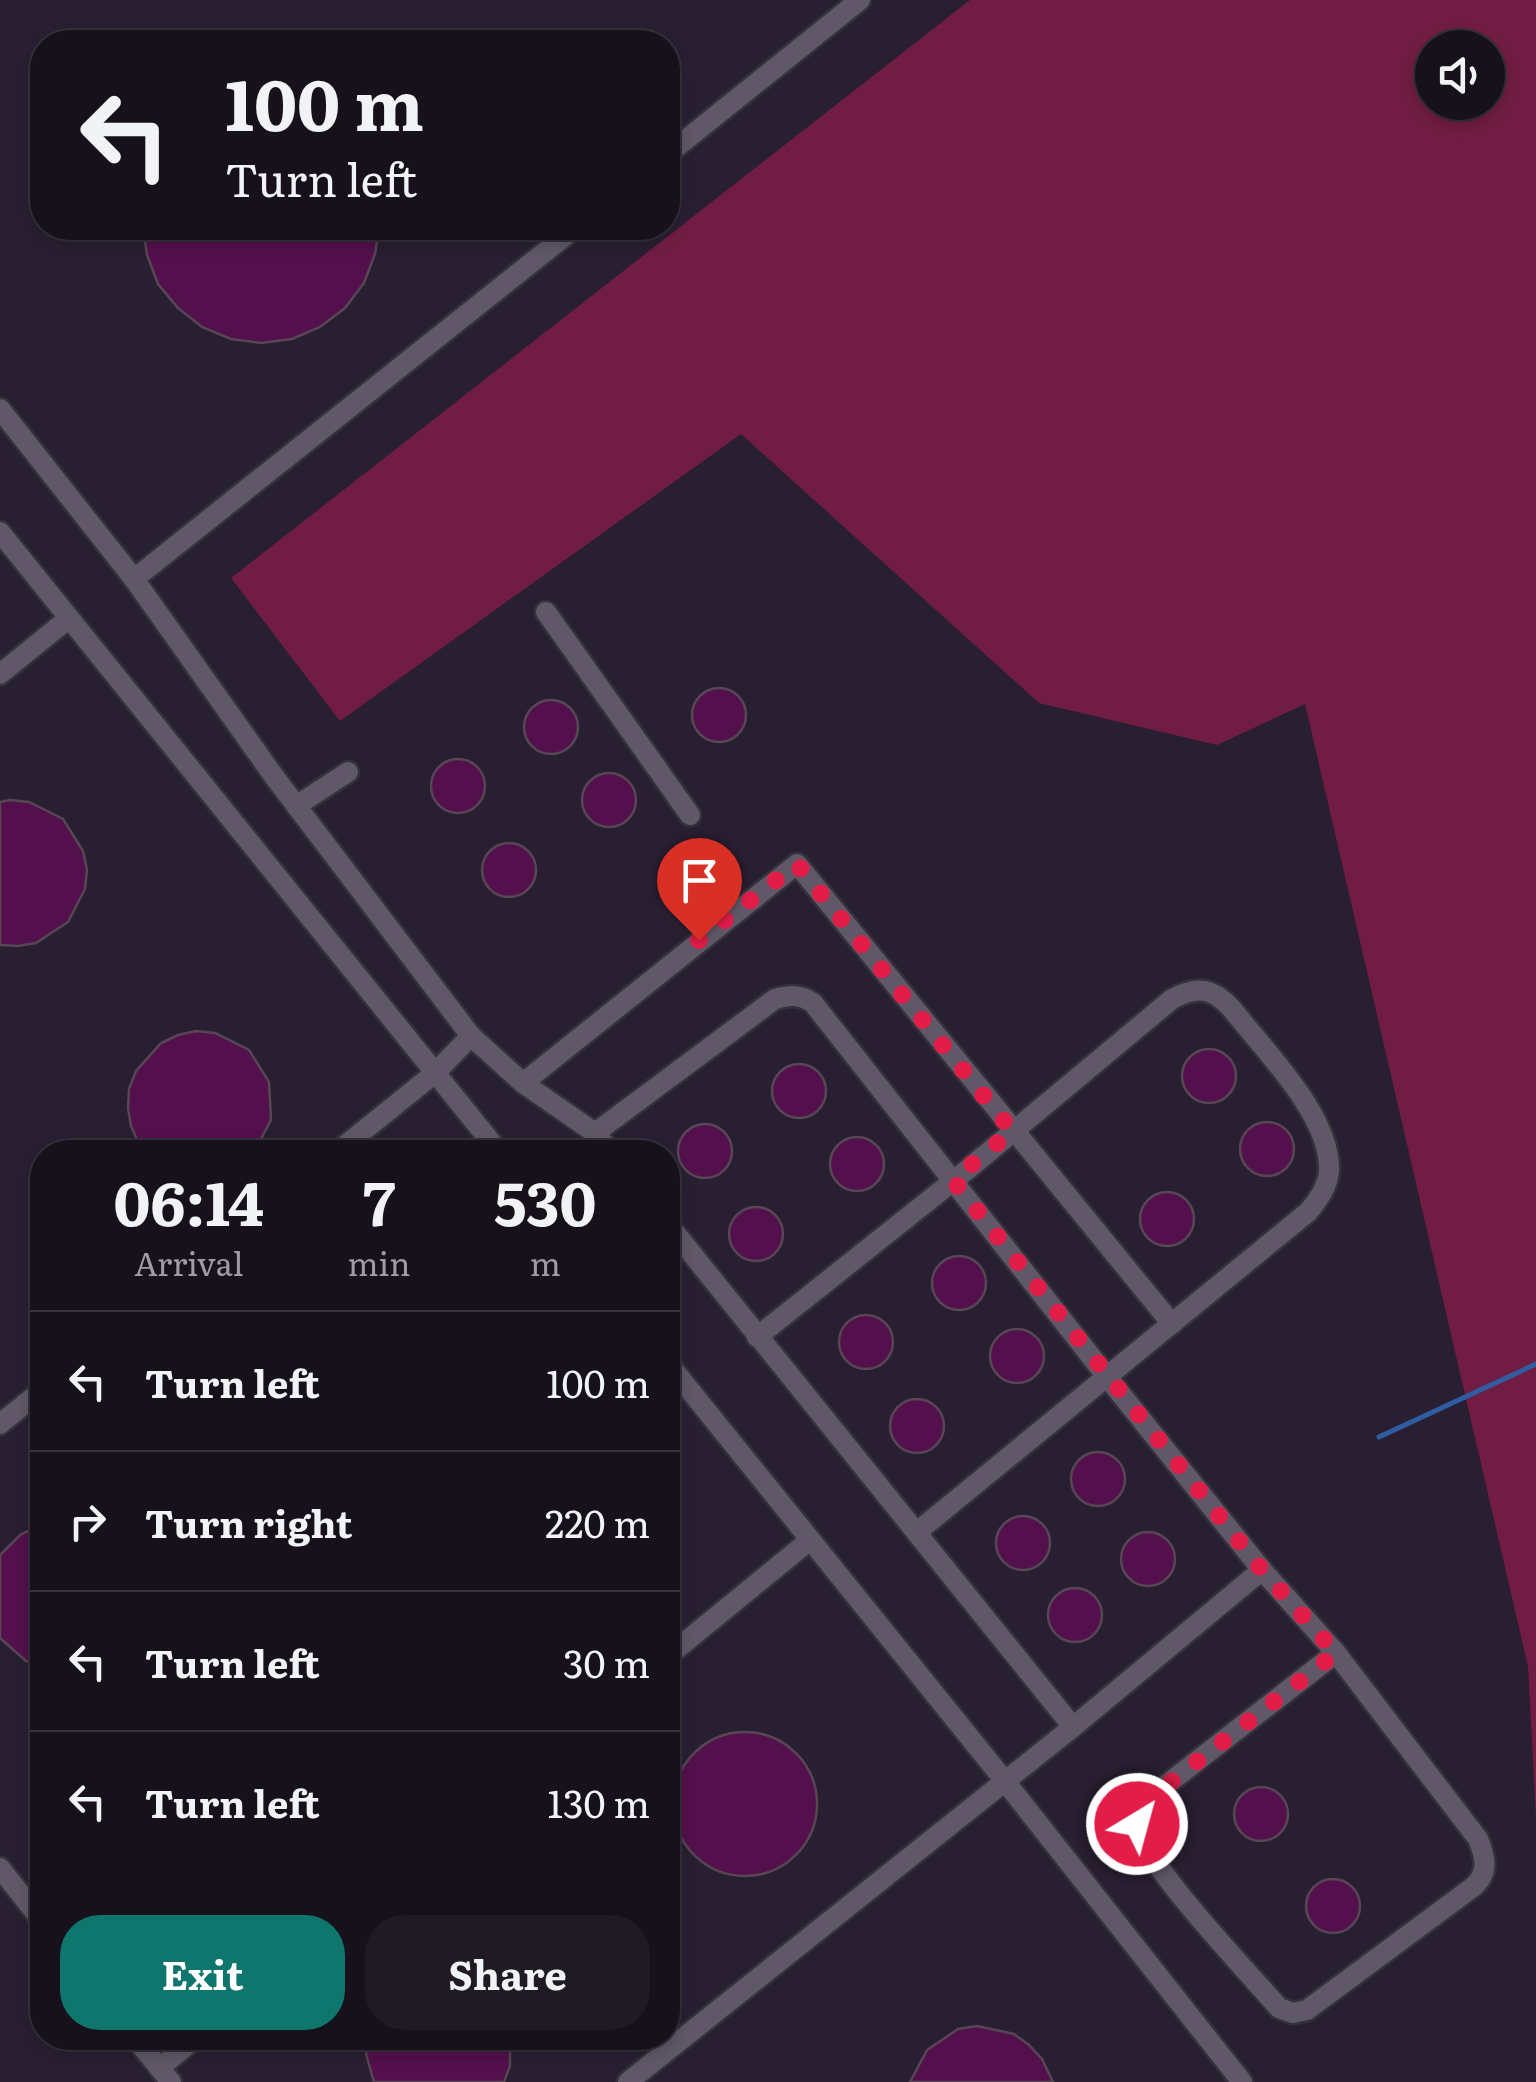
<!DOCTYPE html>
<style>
:root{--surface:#17111c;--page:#201a25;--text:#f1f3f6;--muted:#9e9da3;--line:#36313b;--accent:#0f766e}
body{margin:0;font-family:Literata,serif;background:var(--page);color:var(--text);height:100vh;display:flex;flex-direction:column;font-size:38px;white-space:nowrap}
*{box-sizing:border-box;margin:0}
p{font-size:32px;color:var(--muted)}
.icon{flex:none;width:55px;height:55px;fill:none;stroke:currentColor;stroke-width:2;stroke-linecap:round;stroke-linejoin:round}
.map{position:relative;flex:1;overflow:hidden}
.drawer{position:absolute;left:30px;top:1140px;width:650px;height:910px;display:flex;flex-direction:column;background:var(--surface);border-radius:40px;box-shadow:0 5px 15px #0003,0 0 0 2px var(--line)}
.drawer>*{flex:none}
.top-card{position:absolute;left:30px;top:30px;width:650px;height:210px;border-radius:40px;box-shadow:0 5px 15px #0003,0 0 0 2px var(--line);background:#17111c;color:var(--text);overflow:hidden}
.fabs{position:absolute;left:1415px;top:30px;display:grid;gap:20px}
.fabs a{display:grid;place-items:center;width:90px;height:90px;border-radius:50%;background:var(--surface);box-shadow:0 5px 15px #0003,0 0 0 2px var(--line);font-size:50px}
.pin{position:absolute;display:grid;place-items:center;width:85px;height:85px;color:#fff;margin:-102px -42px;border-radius:50% 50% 50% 0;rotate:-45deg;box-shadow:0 0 10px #0007}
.pin .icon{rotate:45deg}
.me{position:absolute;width:110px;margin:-55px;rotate:37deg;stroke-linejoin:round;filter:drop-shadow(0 0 8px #0008)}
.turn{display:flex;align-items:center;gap:35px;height:210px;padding:0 30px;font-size:45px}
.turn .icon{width:130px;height:130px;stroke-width:2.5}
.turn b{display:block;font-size:70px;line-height:85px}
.eta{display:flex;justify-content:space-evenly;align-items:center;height:170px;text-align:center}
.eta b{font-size:60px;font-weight:700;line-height:70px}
.cta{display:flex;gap:20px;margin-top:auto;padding:20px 30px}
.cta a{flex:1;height:115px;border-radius:40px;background:var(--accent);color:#fff;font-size:40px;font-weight:700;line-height:115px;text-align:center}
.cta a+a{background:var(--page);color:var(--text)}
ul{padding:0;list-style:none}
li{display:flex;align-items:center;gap:30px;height:140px;padding:0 30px;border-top:2px solid var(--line)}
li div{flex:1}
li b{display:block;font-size:38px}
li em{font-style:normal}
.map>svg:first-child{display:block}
</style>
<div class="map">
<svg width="1536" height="2082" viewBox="0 0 1536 2082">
<rect width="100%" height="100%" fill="#1f1725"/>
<!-- built -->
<path fill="#291f32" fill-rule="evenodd" d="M0,0H1534L1305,703L1528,1667L1536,1819V2082H0ZM42,42H668V228H42ZM1432,48H1488V102H1432ZM42,1152H668V2038H42Z"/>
<!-- forest -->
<path fill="#711d43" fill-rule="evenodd" d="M970,0H1536V1819L1528,1667L1305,704L1217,745L1039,703L741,434L340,721L231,578ZM1432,48H1488V102H1432Z"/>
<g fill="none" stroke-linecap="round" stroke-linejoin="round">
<!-- stream -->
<polyline stroke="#305ca2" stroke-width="5" points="1379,1437 1536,1364"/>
</g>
<!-- building -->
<g fill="#54104d" stroke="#564753" stroke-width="2.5">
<polygon points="143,228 379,228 375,254 364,283 345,308 320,327 292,339 261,343 231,339 202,327 178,308 158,284 147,255"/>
<circle cx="719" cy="715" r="27"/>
<circle cx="551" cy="727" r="27"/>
<circle cx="458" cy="786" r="27"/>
<circle cx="609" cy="800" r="27"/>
<polygon points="10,800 29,802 63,819 83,851 87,870 85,889 68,922 36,943 18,946 0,945 0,802"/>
<circle cx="509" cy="870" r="27"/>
<polygon points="196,1031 215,1033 249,1050 269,1082 271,1120 254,1152 147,1152 139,1144 131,1126 128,1108 129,1089 136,1071 161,1043 178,1035"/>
<circle cx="1209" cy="1076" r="27"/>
<circle cx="799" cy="1091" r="27"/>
<circle cx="1267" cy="1149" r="27"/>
<circle cx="705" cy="1151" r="27"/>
<circle cx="857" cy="1164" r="27"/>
<circle cx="1167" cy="1219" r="27"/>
<circle cx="756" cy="1234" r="27"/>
<circle cx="959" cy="1283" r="27"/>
<circle cx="866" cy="1342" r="27"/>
<circle cx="1017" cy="1356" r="27"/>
<circle cx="917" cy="1426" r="27"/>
<circle cx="1098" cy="1479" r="27"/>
<circle cx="1023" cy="1543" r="27"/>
<polygon points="42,1524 42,1667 26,1661 0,1638 0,1555 20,1535"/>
<circle cx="1148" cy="1559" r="27"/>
<circle cx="1075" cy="1615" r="27"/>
<circle cx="745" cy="1804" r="72"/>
<circle cx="1261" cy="1814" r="27"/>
<circle cx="1333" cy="1906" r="27"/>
<polygon points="977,2026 1014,2034 1029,2045 1042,2059 1053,2082 910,2082 927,2050 958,2029"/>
<polygon points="368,2038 510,2038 510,2066 504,2082 374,2082 366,2054"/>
</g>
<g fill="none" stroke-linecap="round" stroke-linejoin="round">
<defs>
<g id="minor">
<polyline points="668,154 860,0"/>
<polyline points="0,409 134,579 273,775 471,1036 523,1083 595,1133"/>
<polyline points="0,532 499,1152"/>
<polyline points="134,579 575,228"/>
<polyline points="546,612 690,815"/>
<polyline points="0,674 68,619"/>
<polyline points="296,806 348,772"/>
<polyline points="523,1083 797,864 1172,1324"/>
<polyline points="337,1152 435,1073 471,1036"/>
<path d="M611,1152L595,1133L775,999C790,995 800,994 813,1003L1108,1378L1262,1570L1336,1653L1478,1839C1486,1858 1489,1873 1473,1887L1307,2010L1293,2013L1279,2008C1249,1973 1147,1867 1138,1828C1136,1816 1142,1809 1148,1799L1336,1653"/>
<polyline points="668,1224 1073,1727"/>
<path d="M757,1337L967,1170L1172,999C1198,985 1213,988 1232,1009C1264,1050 1331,1116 1329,1170C1328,1187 1318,1200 1308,1212L917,1532"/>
<polyline points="668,1363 1004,1780 1242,2082"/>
<polyline points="0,1424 42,1390"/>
<polyline points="668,1656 810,1540"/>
<polyline points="0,1868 42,1921"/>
<polyline points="135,2038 171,2082"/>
<polyline points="159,2068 196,2038"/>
<polyline points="628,2082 1073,1727 1262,1570"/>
</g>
</defs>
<!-- minor casing -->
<use href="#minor" stroke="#35303a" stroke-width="25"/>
<!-- minor -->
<use href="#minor" stroke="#605868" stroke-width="20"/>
</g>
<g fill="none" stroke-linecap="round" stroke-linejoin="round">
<!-- route -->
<polyline stroke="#e11d48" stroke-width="18" stroke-dasharray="0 32.4" points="699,940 797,864 1012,1131 953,1180 1262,1570 1336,1653 1148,1800 1139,1813 1137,1824"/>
</g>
</svg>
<div class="fabs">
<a><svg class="icon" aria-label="sound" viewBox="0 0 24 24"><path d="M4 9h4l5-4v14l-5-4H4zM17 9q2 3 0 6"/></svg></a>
</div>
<div class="pin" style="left:699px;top:940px;background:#d93025"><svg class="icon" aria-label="arrive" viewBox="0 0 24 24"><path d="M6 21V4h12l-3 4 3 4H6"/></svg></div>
<svg class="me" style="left:1137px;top:1824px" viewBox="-20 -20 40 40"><circle r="17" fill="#e11d48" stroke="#fff" stroke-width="3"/><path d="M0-11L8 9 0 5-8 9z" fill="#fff"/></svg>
<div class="top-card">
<div class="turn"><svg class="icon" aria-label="left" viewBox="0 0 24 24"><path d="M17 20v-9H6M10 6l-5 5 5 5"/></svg><div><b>100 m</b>Turn left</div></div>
</div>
<section class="drawer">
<div class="eta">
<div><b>06:14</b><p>Arrival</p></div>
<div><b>7</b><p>min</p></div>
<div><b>530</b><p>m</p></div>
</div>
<ul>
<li><svg class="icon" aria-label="left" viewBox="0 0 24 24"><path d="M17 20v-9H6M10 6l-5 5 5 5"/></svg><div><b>Turn left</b></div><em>100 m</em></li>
<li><svg class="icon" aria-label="right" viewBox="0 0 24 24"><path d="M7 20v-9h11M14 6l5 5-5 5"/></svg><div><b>Turn right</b></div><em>220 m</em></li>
<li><svg class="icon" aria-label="left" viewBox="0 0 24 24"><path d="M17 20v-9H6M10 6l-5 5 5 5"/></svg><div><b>Turn left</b></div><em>30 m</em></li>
<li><svg class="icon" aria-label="left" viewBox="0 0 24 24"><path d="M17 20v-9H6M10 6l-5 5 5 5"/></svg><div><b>Turn left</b></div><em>130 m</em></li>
</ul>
<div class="cta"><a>Exit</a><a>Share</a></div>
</section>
</div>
